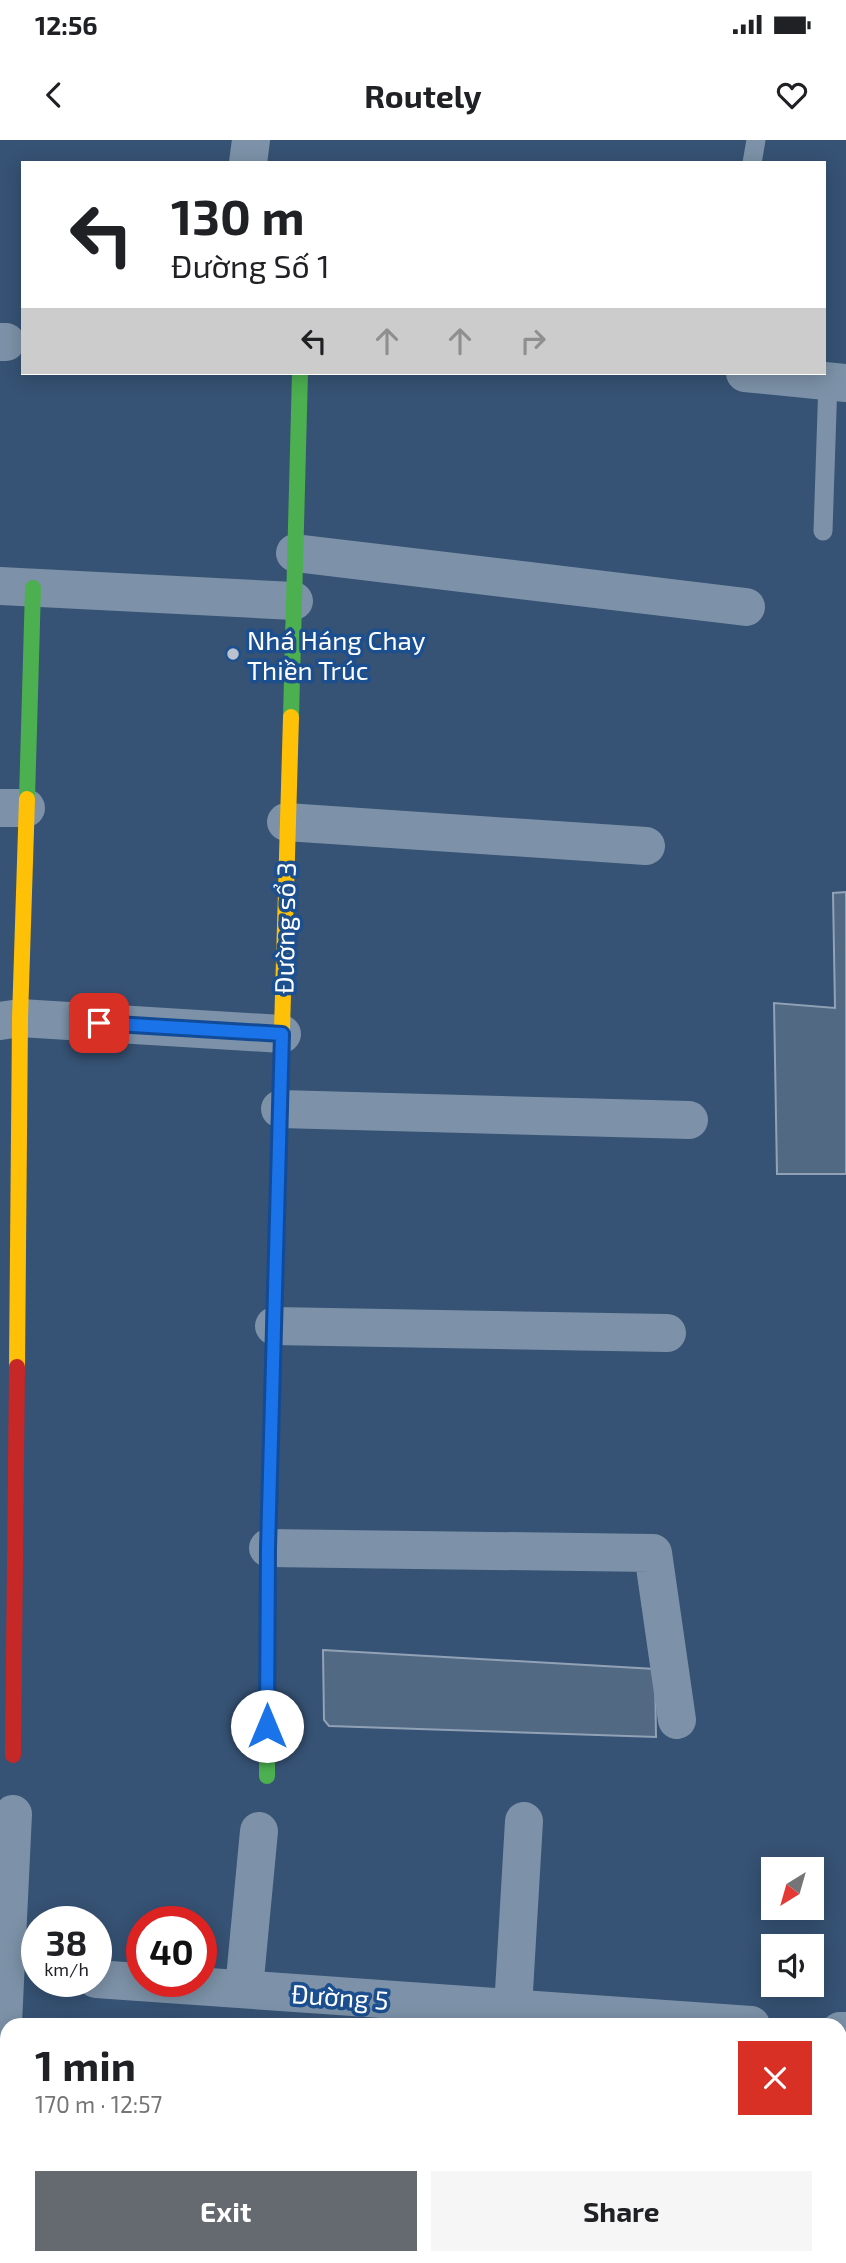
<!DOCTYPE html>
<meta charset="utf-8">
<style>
:root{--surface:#fff;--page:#f6f6f6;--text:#202124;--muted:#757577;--accent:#656970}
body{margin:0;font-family:"Exo 2",sans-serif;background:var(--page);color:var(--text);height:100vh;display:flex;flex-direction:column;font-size:26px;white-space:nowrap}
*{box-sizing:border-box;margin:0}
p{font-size:23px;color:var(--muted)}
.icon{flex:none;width:38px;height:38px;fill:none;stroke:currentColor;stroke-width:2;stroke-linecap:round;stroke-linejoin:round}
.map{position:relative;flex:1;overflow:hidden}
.panel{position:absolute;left:0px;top:1878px;width:847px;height:247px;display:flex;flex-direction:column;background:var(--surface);border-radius:21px 21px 0 0;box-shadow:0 4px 18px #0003}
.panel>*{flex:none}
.banner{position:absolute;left:21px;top:21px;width:805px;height:214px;border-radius:0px;box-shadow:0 4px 18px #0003;background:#fff;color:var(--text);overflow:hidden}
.needle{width:46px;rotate:217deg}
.tools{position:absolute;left:761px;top:1717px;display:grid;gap:14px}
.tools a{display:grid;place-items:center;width:63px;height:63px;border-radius:0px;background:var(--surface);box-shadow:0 4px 18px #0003;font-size:35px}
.speed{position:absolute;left:21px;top:1766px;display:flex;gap:14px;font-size:35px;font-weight:700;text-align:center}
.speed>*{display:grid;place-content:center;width:91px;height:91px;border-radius:50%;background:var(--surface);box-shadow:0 4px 18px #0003;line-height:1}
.speed small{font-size:18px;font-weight:400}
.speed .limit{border:10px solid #d22;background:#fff;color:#111}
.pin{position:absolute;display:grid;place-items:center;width:60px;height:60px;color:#fff;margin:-30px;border-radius:14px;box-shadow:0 4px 10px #0006}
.me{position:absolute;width:77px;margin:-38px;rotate:0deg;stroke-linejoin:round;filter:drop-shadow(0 0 5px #0008)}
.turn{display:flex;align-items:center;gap:24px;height:147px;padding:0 35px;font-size:32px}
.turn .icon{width:91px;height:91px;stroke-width:2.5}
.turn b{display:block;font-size:49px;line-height:60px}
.lanes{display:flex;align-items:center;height:66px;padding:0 35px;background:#0003;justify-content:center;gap:35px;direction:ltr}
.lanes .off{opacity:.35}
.round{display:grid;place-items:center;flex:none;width:74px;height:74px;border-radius:0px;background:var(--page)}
.overview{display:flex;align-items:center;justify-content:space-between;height:119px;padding:0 35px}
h1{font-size:42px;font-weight:700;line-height:52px}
.action{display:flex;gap:14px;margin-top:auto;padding:14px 35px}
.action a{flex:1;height:80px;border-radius:0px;background:var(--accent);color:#fff;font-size:28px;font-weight:700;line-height:80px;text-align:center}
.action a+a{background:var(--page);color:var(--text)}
.status{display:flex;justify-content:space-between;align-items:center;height:49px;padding:0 35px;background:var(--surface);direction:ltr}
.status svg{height:19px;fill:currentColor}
header{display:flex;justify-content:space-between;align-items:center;height:91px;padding:0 35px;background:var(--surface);font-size:32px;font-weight:700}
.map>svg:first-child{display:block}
</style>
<div class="status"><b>12:56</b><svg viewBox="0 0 49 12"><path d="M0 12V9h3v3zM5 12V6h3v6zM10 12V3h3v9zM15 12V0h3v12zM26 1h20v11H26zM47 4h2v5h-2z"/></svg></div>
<header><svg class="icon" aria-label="back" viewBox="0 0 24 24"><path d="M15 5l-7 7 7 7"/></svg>Routely<svg class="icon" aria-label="heart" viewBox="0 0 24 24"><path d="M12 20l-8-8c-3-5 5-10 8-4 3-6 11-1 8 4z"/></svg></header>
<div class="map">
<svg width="846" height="2123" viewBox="0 0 846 2123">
<rect width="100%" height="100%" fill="#365274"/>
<!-- building -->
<g fill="#526984" stroke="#92a2b6" stroke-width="2">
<polygon points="846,752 846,1034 777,1034 774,863 835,868 833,753"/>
<polygon points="323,1510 655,1529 656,1597 329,1586 324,1580"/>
<polygon points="228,2118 692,2118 691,2123 228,2123"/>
</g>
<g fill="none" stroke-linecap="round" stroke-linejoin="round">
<!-- lane -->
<g stroke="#7d92a8" stroke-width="19">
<polyline points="752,23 756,0"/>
<polyline points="823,391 828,241"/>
<polyline points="755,2123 755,2118"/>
</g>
<!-- street -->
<g stroke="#7d92a8" stroke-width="38">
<polyline points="248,23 251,0"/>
<polyline points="0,202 6,202"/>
<polyline points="745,233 846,243"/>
<polyline points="295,413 746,467"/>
<polyline points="0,446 294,461"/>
<polyline points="0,668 26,668"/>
<polyline points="286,682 646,706"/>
<polyline points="0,881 20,878 282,894"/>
<polyline points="280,969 689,980"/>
<polyline points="274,1186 667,1193"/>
<polyline points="268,1408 653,1413 677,1580"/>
<polyline points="96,1839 751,1885"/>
<polyline points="244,1849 259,1691"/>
<polyline points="513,1868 524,1681"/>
<polyline points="840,1891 846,1891"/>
<polyline points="0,1946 13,1674"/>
</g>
<!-- fast -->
<g stroke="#4caf50" stroke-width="16">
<polyline points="291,577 300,233"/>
<polyline points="27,659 33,448"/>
<polyline points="267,1636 268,1408 279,994"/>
</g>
<!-- slow -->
<g stroke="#ffc107" stroke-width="16">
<polyline points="279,994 291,577"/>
<polyline points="17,1227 20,878 27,659"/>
</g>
<!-- jam -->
<polyline stroke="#c62828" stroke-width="16" points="13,1615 17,1227"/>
</g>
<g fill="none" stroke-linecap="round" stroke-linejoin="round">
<defs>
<polyline id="route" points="99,883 282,894 268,1408 267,1586"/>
</defs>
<!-- route casing -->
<use href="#route" stroke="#114b97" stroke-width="18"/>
<!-- route -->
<use href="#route" stroke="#1a73e8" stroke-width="12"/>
</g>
<!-- markers -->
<circle fill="#b9c2ce" stroke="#1b4f8f" stroke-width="2.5" cx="233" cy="514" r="7"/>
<g text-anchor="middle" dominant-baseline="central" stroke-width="7" stroke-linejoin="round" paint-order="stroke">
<!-- poi labels -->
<g font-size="26" fill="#fff" stroke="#1b4f8f" text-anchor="start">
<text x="247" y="499">Nhá Háng Chay<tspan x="247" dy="30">Thiền Trúc</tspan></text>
</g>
<!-- street labels -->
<g font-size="26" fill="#fff" stroke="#1b4f8f">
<text transform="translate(284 788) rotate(-89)">Đường sổ 3</text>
<text transform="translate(340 1856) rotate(4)">Đường 5</text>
</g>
</g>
</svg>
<div class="tools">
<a><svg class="needle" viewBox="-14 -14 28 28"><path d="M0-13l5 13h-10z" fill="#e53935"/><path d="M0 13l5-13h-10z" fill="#757577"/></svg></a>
<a><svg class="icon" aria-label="sound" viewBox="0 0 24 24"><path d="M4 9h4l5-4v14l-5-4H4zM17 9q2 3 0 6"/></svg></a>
</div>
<div class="speed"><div>38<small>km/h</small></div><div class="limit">40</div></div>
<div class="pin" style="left:99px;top:883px;background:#d93025"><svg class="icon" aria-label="arrive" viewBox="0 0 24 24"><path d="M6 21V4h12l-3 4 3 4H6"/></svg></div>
<svg class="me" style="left:267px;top:1586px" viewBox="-20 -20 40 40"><circle r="19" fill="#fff"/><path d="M0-13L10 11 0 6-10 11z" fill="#1a73e8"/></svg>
<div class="banner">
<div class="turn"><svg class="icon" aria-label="left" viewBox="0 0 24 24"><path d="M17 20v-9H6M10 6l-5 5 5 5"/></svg><div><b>130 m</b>Đường Số 1</div></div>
<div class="lanes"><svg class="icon" aria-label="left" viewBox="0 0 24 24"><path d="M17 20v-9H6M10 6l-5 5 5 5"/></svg><svg class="icon off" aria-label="ahead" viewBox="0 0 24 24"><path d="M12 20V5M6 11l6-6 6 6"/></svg><svg class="icon off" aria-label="ahead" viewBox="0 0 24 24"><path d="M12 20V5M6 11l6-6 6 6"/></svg><svg class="icon off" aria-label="right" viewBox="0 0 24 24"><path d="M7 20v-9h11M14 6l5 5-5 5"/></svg></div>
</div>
<section class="panel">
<div class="overview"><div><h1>1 min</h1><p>170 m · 12:57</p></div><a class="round" style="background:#d93025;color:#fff"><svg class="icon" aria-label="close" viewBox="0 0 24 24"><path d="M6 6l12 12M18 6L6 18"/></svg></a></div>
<div class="action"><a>Exit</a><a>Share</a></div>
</section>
</div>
